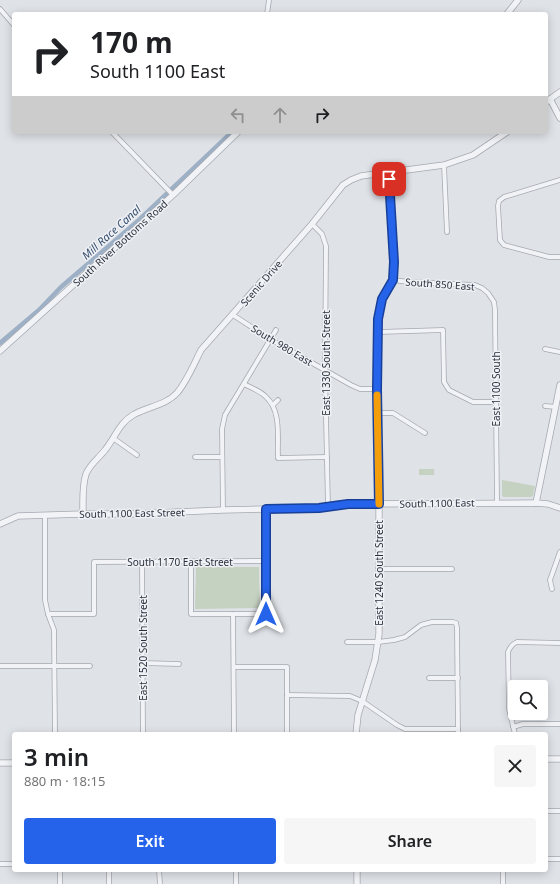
<!DOCTYPE html>
<meta charset="utf-8">
<style>
:root{--surface:#fff;--page:#f6f6f6;--text:#202124;--muted:#757577;--accent:#2563eb}
body{margin:0;font-family:"Noto Sans",sans-serif;background:var(--page);color:var(--text);height:100vh;display:flex;flex-direction:column;font-size:15px;white-space:nowrap}
*{box-sizing:border-box;margin:0}
p{font-size:13px;color:var(--muted)}
.icon{flex:none;width:22px;height:22px;fill:none;stroke:currentColor;stroke-width:2;stroke-linecap:round;stroke-linejoin:round}
.map{position:relative;flex:1;overflow:hidden}
.details{position:absolute;left:12px;top:732px;width:536px;height:140px;display:flex;flex-direction:column;background:var(--surface);border-radius:4px;box-shadow:0 2px 10px #0003}
.details>*{flex:none}
.hud{position:absolute;left:12px;top:12px;width:536px;height:122px;border-radius:4px;box-shadow:0 2px 10px #0003;background:#fff;color:var(--text);overflow:hidden}
.tools{position:absolute;left:508px;top:680px;display:grid;gap:8px}
.tools a{display:grid;place-items:center;width:40px;height:40px;border-radius:4px;background:var(--surface);box-shadow:0 2px 10px #0003;font-size:20px}
.pin{position:absolute;display:grid;place-items:center;width:34px;height:34px;color:#fff;margin:-17px;border-radius:8px;box-shadow:0 2px 6px #0006}
.me{position:absolute;width:44px;margin:-22px;rotate:0deg;stroke-linejoin:round;filter:drop-shadow(0 0 3px #0008)}
.turn{display:flex;align-items:center;gap:14px;height:84px;padding:0 12px;font-size:18px}
.turn .icon{width:52px;height:52px;stroke-width:2.5}
.turn b{display:block;font-size:28px;line-height:34px}
.lanes{display:flex;align-items:center;height:38px;padding:0 12px;background:#0003;justify-content:center;gap:20px;direction:ltr}
.lanes .off{opacity:.35}
.round{display:grid;place-items:center;flex:none;width:42px;height:42px;border-radius:4px;background:var(--page)}
.overview{display:flex;align-items:center;justify-content:space-between;height:68px;padding:0 12px}
h1{font-size:24px;font-weight:600;line-height:30px}
.action{display:flex;gap:8px;margin-top:auto;padding:8px 12px}
.action a{flex:1;height:46px;border-radius:4px;background:var(--accent);color:#fff;font-size:16px;font-weight:600;line-height:46px;text-align:center}
.action a+a{background:var(--page);color:var(--text)}
.map>svg:first-child{display:block}
</style>
<div class="map">
<svg width="560" height="884" viewBox="0 0 560 884">
<rect width="100%" height="100%" fill="#dfe2e7"/>
<!-- green -->
<g fill="#c5d1c1">
<rect x="419" y="469" width="15" height="6"/>
<polygon points="502,480 535,486 533,496 531,497 504,497 502,496"/>
<polygon points="196,567 259,567 260,608 195,609"/>
</g>
<g fill="none" stroke-linecap="round" stroke-linejoin="round">
<!-- canal -->
<polyline stroke="#9db0c5" stroke-width="4.5" points="0,343 39,310 61,287 139,220 232,132"/>
<defs>
<g id="minor">
<polyline points="0,9 14,25"/>
<polyline points="267,14 269,0"/>
<polyline points="112,132 173,195"/>
<polyline points="444,165 447,232"/>
<polyline points="560,180 504,197 499,201 498,206 500,240 504,245 549,257 560,257"/>
<polyline points="312,224 322,234 326,246 325,371 328,507"/>
<polyline points="393,280 409,282 475,285 482,288 488,293 494,302 495,310 497,502"/>
<polyline points="233,315 270,339 351,385 360,389 377,389"/>
<polyline points="378,332 443,330 444,382 449,390 473,402 496,402"/>
<polyline points="545,349 560,352"/>
<path d="M244,384C251,388 261,391 266,397C282,411 277,439 278,458L327,457"/>
<polyline points="273,405 278,400"/>
<polyline points="545,406 556,407"/>
<polyline points="377,413 393,413 425,433"/>
<polyline points="113,438 137,455"/>
<polyline points="195,457 222,457"/>
<polyline points="223,510 222,429 225,415 276,330"/>
<polyline points="45,515 45,600 48,614 54,630 55,734"/>
<polyline points="142,562 143,734"/>
<polyline points="191,562 191,614 266,614 266,509"/>
<polyline points="378,569 452,569"/>
<polyline points="552,589 550,580 560,552"/>
<polyline points="48,614 94,614 94,562 266,561"/>
<polyline points="233,614 234,734"/>
<polyline points="347,642 378,642 394,640 405,637 421,625 432,622 453,622 456,623 457,628 458,734"/>
<polyline points="143,663 179,664"/>
<polyline points="0,666 90,666"/>
<polyline points="234,667 287,667 287,734"/>
<polyline points="429,678 458,678"/>
<polyline points="287,695 350,696 362,701 397,725 405,729 458,729"/>
<polyline points="513,727 523,724 560,724"/>
<path d="M515,734L509,709L508,652C510,647 512,644 517,642L560,643"/>
<polyline points="546,811 560,811"/>
<polyline points="546,859 560,859"/>
<polyline points="0,864 14,864"/>
<polyline points="60,870 60,884"/>
<polyline points="109,870 109,884"/>
<polyline points="159,870 160,884"/>
<polyline points="503,870 503,884"/>
<polyline points="236,884 236,870"/>
</g>
<g id="tertiary">
<polyline points="507,14 518,0"/>
<polyline points="550,99 560,118"/>
<polyline points="546,102 560,92"/>
<polyline points="0,351 173,195 238,132"/>
<polyline points="536,503 560,385"/>
<path d="M83,514C83,501 82,486 86,474C90,464 99,458 105,450C115,438 119,423 133,415C147,407 166,405 177,393C187,381 194,364 201,350L312,224L343,185L351,180L361,176L444,165L473,155L507,132"/>
<polyline points="0,524 18,516 83,514 133,514 223,510 319,508 348,504 536,503 548,504 560,508"/>
<polyline points="356,734 358,715 375,660 379,634 379,504 377,389 378,332 379,309 382,299 393,280 394,261 388,172"/>
<polyline points="546,759 560,759"/>
<polyline points="0,763 14,763"/>
<polyline points="357,870 357,884"/>
</g>
</defs>
<!-- minor casing -->
<use href="#minor" stroke="#a5a9b1" stroke-width="5.5"/>
<!-- tertiary casing -->
<use href="#tertiary" stroke="#a5a9b1" stroke-width="7"/>
<!-- minor -->
<use href="#minor" stroke="#f2f3f6" stroke-width="4"/>
<!-- tertiary -->
<use href="#tertiary" stroke="#f2f3f6" stroke-width="5.5"/>
</g>
<g fill="none" stroke-linecap="round" stroke-linejoin="round">
<defs>
<polyline id="route" points="266,614 266,509 319,508 348,504 379,504 377,389 378,319 382,299 393,280 394,262 389,179"/>
</defs>
<!-- route casing -->
<use href="#route" stroke="#184099" stroke-width="10"/>
<!-- route -->
<use href="#route" stroke="#2563eb" stroke-width="7"/>
<!-- slow -->
<polyline stroke="#f59e0b" stroke-width="7" points="377,395 379,504"/>
</g>
<g text-anchor="middle" dominant-baseline="central" stroke-width="3" stroke-linejoin="round" paint-order="stroke">
<!-- street labels -->
<g font-size="10" fill="#29303d" stroke="#eff1f5">
<text transform="translate(120 243) rotate(-42)">South River Bottoms Road</text>
<text transform="translate(261 283) rotate(-49)">Scenic Drive</text>
<text transform="translate(440 284) rotate(4)">South 850 East</text>
<text transform="translate(282 345) rotate(31)">South 980 East</text>
<text transform="translate(326 363) rotate(-90)">East 1330 South Street</text>
<text transform="translate(496 389) rotate(-90)">East 1100 South</text>
<text transform="translate(437 503) rotate(-1)">South 1100 East</text>
<text transform="translate(132 513) rotate(-1)">South 1100 East Street</text>
<text x="180" y="562">South 1170 East Street</text>
<text transform="translate(379 573) rotate(-90)">East 1240 South Street</text>
<text transform="translate(143 648) rotate(-90)">East 1520 South Street</text>
</g>
<!-- water labels -->
<g font-size="11" font-style="italic" fill="#364e6e" stroke="#eff1f5">
<text transform="translate(111 232) rotate(-42)">Mill Race Canal</text>
</g>
</g>
</svg>
<div class="tools">
<a><svg class="icon" aria-label="search" viewBox="0 0 24 24"><circle cx="10" cy="10" r="6"/><path d="M15 15l6 6"/></svg></a>
</div>
<div class="pin" style="left:389px;top:179px;background:#d93025"><svg class="icon" aria-label="arrive" viewBox="0 0 24 24"><path d="M6 21V4h12l-3 4 3 4H6"/></svg></div>
<svg class="me" style="left:266px;top:614px" viewBox="-20 -20 40 40"><path d="M0-17L14 15 0 8-14 15z" fill="#2563eb" stroke="#fff" stroke-width="4"/></svg>
<div class="hud">
<div class="turn"><svg class="icon" aria-label="right" viewBox="0 0 24 24"><path d="M7 20v-9h11M14 6l5 5-5 5"/></svg><div><b>170 m</b>South 1100 East</div></div>
<div class="lanes"><svg class="icon off" aria-label="left" viewBox="0 0 24 24"><path d="M17 20v-9H6M10 6l-5 5 5 5"/></svg><svg class="icon off" aria-label="ahead" viewBox="0 0 24 24"><path d="M12 20V5M6 11l6-6 6 6"/></svg><svg class="icon" aria-label="right" viewBox="0 0 24 24"><path d="M7 20v-9h11M14 6l5 5-5 5"/></svg></div>
</div>
<section class="details">
<div class="overview"><div><h1>3 min</h1><p>880 m · 18:15</p></div><a class="round"><svg class="icon" aria-label="close" viewBox="0 0 24 24"><path d="M6 6l12 12M18 6L6 18"/></svg></a></div>
<div class="action"><a>Exit</a><a>Share</a></div>
</section>
</div>
